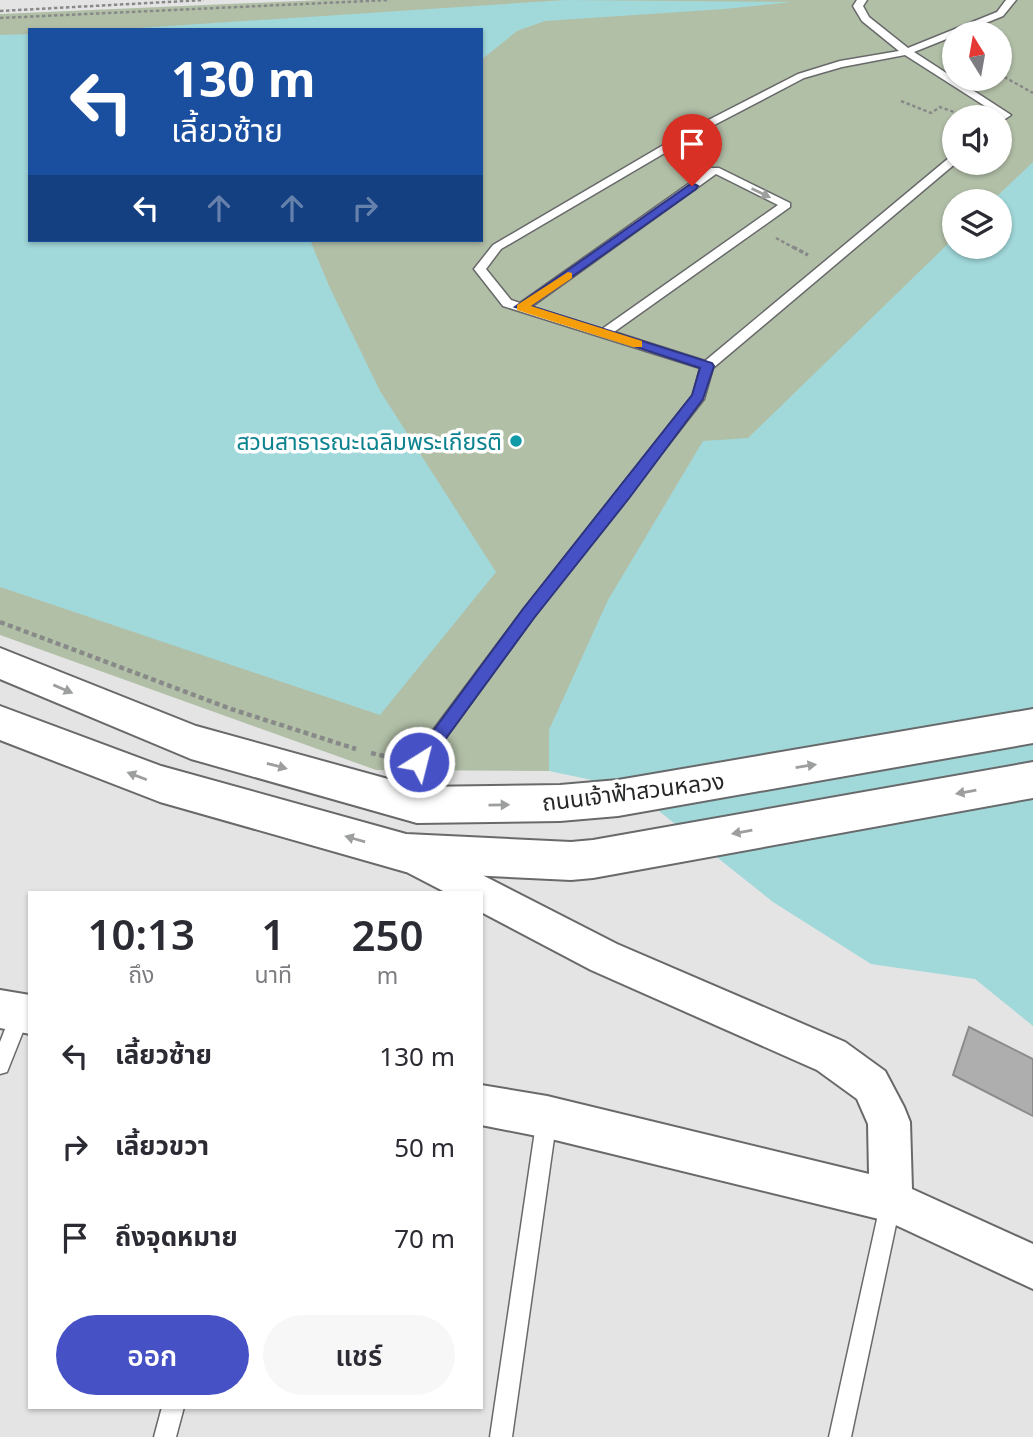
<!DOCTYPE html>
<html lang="th">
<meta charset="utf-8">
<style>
:root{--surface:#fff;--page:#f7f7f7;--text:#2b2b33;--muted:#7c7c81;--accent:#4651c5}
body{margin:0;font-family:"Noto Sans","Noto Sans Thai",sans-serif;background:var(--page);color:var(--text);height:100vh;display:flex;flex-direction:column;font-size:26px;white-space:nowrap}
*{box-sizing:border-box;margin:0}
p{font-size:23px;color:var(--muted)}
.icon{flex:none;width:38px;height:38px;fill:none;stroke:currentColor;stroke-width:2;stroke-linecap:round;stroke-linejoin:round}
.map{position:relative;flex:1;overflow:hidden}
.panel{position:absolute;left:28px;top:891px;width:455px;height:518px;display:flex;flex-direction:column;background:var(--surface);border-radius:0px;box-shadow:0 2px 5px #0004}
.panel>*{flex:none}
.hud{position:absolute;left:28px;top:28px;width:455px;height:214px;border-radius:0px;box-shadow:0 2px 5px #0004;background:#1a4fa0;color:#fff;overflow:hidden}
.needle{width:46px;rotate:349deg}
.tools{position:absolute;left:942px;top:21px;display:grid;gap:14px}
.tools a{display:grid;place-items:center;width:70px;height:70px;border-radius:50%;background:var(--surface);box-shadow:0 2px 5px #0004;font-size:35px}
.pin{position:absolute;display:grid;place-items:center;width:60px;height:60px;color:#fff;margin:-72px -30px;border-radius:50% 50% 50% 0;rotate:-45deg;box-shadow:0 0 7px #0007}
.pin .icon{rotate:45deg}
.me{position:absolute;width:77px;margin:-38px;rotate:36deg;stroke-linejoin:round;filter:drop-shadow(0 0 5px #0008)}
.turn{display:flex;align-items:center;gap:24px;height:147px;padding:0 28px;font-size:32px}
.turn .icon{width:91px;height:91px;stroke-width:2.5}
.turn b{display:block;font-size:49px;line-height:60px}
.lanes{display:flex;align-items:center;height:66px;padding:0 28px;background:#0003;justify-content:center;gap:35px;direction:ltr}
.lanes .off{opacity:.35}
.eta{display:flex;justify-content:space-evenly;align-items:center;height:119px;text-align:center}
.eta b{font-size:42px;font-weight:600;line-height:49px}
.action{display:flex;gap:14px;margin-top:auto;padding:14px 28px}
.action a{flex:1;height:80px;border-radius:42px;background:var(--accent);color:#fff;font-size:28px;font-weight:600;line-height:80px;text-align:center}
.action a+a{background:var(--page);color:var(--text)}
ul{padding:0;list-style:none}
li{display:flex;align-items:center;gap:21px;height:91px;padding:0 28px}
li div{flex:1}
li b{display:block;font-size:26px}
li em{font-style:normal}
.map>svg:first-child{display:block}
</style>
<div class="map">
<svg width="1033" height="1437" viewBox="0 0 1033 1437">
<rect width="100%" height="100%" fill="#e4e4e5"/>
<!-- green -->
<path fill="#b2bfa7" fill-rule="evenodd" d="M322,0H1033V701L549,771L376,770L0,635V14ZM30,30H481V240H30ZM954,33H999V79H954ZM954,117H999V163H954ZM954,201H999V247H954Z"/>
<!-- water -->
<g fill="#a1d8da">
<polygon points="566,0 792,2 724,9 545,21 517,31 481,60 481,30 108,30"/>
<polygon points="30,34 30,240 310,240 329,286 380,391 496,572 380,715 0,587 0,35"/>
<polygon points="1033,162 1033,1026 975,979 871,964 773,902 630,788 549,771 549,730 608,600 703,441 748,438 954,238 954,247 999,247 999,201 992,201"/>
</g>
<!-- building -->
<polygon fill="#aeaeaf" stroke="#8a8b8c" stroke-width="2" points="969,1027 1033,1059 1033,1116 953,1075"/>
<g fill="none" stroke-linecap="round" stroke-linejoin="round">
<defs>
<g id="service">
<path d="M857,0H867L863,6L869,17L908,48L997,12L1006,0H1016L1003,16L961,33H954V36L914,52L1011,115L999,123V117H996L999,115L905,55L842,67L804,78L697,134L501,249L486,269L511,300L520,303L711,168H719L790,203V207L614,332L705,361L950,157L954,156V163H956L713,368L704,399L533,618L398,803L392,805L386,803L384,798L386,793L523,610L693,395L700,368L503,306L474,269L493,245L689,130L798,74L840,61L899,51L862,21L853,6ZM716,174L778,205L602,329L531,307Z"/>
<polygon points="21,1004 28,1006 30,1014 7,1072 0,1074 0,1042 14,1006"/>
<polygon points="547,1107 554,1110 557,1117 512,1437 490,1437 537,1117 540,1110"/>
<polygon points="891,1191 898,1194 901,1201 851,1437 829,1437 881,1201 884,1194"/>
<polygon points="162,1407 184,1407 176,1437 154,1437"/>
</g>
<g id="minor">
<polygon points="406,836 617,944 845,1042 885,1071 904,1107 910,1122 912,1189 1033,1244 1033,1289 887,1221 547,1138 481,1125 481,1085 547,1096 869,1174 868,1124 857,1099 817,1070 591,970 481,912 481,892 445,892 393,865 388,853 393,841"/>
<polygon points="0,990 30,995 30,1034 0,1028"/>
</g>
<g id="secondary">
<polygon points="0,648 196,726 417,787 560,785 618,780 1033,709 1033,743 618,816 560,821 417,823 191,759 0,679"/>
<polygon points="0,706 161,766 406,834 571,842 593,840 1033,762 1033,798 593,878 571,880 406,872 160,802 0,740"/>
</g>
</defs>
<!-- service casing -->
<use href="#service" stroke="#68696a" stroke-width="3"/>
<!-- minor casing -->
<use href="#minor" stroke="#68696a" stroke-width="4"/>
<!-- secondary casing -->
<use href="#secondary" stroke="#68696a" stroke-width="4"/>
<!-- path-far2 -->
<g stroke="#888989" stroke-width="2.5" stroke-dasharray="3.5 2.5" stroke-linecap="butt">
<polyline points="0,11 204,0"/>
<polyline points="0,18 389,0"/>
<polyline points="999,74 1033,93"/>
<polyline points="901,101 931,113 940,107 965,116"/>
<polyline points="776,238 796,249"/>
</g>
<!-- path-far1 -->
<polyline stroke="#888989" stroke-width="3.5" stroke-dasharray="4.5 2.5" stroke-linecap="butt" points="793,247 808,255"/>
<!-- path -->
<g stroke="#888989" stroke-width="4.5" stroke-dasharray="5 3.5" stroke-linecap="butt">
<polyline points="0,622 231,709 356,749"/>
<polyline points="371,753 393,758"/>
</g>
<!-- service -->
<use href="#service" fill="#fff" fill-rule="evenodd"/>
<!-- minor -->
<use href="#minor" fill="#fff" fill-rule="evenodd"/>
<!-- secondary -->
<use href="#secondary" fill="#fff" fill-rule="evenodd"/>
</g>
<!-- one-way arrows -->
<defs><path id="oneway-solid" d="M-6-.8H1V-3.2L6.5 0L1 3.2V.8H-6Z" transform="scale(1.75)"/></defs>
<g fill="#9d9e9e">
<use href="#oneway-solid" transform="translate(761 193) rotate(26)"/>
<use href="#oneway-solid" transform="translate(63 689) rotate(23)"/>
<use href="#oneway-solid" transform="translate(277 766) rotate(15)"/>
<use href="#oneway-solid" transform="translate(806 766) rotate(-9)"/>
<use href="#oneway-solid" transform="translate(137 776) rotate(-159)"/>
<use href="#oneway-solid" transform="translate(966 792) rotate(170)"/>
<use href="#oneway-solid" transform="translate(499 805) rotate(-1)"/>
<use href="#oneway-solid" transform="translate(742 832) rotate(170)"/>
<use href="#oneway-solid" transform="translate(355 839) rotate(-164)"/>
</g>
<!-- route -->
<polygon fill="#4651c5" stroke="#2e3580" stroke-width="2" points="692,183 698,186 696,189 531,306 712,363 714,366 703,399 630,497 534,618 425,767 419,769 414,767 411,762 414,757 523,609 692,395 700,368 515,307"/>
<!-- slow -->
<polygon fill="#f59e0b" points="568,272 572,273 572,278 531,306 642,341 642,347 633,347 517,310 517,305"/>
<!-- markers -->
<circle fill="#0f9aa8" stroke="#fff" stroke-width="2.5" cx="516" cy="441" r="7"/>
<g text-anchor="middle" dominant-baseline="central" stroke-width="7" stroke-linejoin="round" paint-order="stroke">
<!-- culture labels -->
<g font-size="23" fill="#0d838f" stroke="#fff" text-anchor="end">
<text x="502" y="441">สวนสาธารณะเฉลิมพระเกียรติ</text>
</g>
<!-- street labels -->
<g font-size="23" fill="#262727" stroke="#fff">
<text transform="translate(633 791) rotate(-7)">ถนนเจ้าฟ้าสวนหลวง</text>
</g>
</g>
</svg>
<div class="tools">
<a><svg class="needle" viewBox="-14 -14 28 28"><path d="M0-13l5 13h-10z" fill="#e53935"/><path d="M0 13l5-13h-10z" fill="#7c7c81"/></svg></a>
<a><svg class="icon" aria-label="sound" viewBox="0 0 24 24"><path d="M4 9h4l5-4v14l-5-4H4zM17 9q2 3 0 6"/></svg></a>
<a><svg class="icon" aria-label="layers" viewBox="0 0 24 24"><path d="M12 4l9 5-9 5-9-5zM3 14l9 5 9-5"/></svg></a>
</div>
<div class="pin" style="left:692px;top:186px;background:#d93025"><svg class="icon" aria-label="arrive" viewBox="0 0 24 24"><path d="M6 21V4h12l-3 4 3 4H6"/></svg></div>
<svg class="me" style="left:419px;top:762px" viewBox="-20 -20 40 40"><circle r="17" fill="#4651c5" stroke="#fff" stroke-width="3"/><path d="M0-11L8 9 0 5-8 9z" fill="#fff"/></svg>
<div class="hud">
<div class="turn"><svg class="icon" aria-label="left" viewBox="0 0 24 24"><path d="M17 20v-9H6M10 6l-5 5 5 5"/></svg><div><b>130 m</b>เลี้ยวซ้าย</div></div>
<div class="lanes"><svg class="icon" aria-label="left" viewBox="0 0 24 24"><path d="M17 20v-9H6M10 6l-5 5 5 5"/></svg><svg class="icon off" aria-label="ahead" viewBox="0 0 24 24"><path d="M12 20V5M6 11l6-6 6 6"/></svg><svg class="icon off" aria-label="ahead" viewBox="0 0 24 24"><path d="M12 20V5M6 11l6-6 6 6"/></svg><svg class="icon off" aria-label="right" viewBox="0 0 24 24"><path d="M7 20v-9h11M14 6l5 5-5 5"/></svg></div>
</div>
<section class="panel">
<div class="eta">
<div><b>10:13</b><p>ถึง</p></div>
<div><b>1</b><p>นาที</p></div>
<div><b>250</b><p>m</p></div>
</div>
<ul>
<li><svg class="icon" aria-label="left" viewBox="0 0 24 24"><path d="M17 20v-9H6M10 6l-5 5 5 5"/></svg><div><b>เลี้ยวซ้าย</b></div><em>130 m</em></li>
<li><svg class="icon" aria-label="right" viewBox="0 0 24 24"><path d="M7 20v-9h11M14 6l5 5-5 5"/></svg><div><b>เลี้ยวขวา</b></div><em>50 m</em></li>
<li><svg class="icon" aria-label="arrive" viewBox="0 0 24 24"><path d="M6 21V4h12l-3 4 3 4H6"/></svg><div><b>ถึงจุดหมาย</b></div><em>70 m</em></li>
</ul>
<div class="action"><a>ออก</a><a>แชร์</a></div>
</section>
</div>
